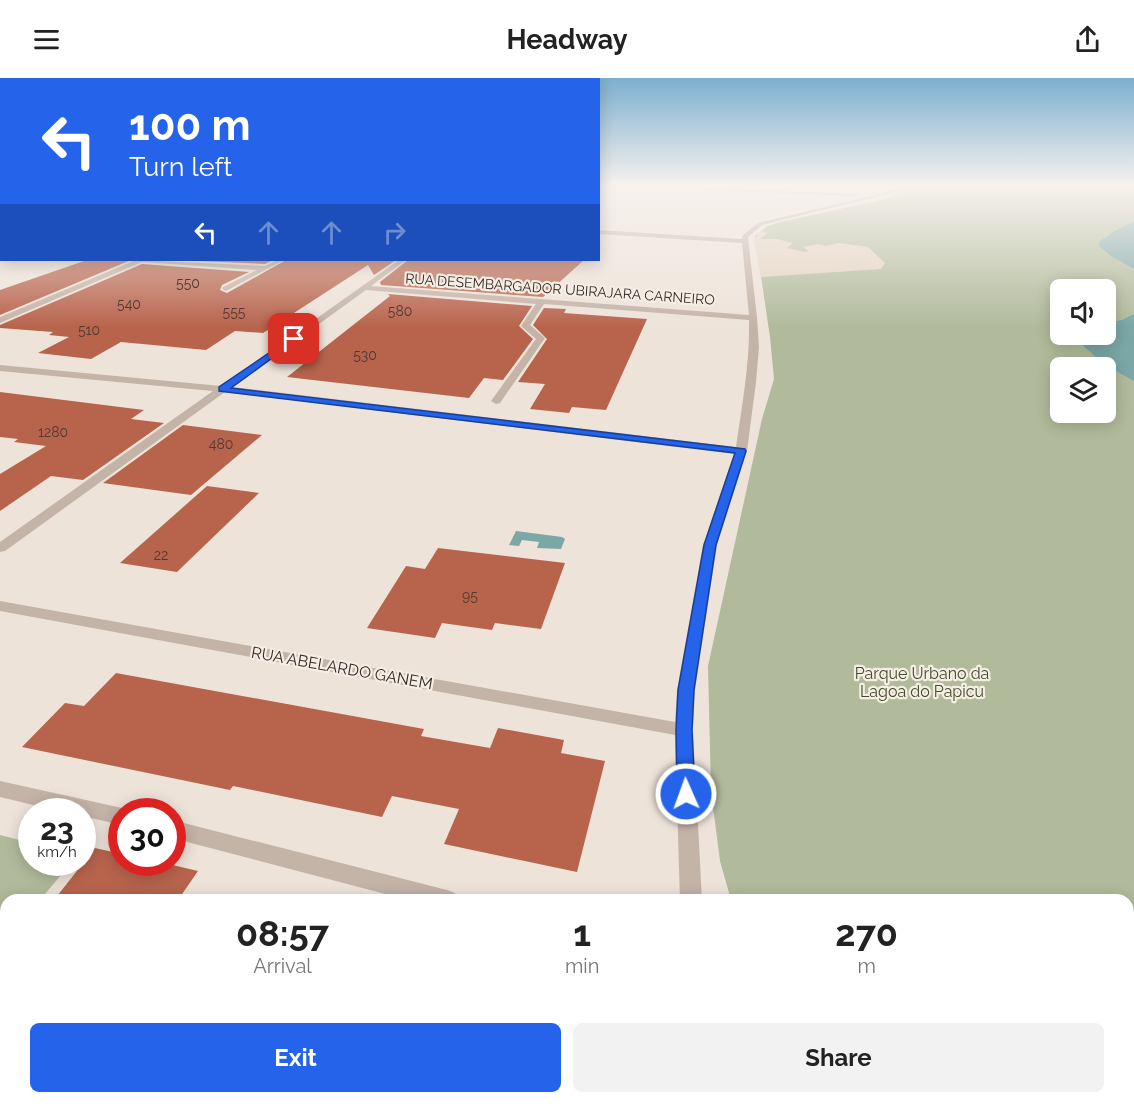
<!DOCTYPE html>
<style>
:root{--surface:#fff;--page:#f2f2f2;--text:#222;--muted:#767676;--accent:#2563eb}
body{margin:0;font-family:Raleway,sans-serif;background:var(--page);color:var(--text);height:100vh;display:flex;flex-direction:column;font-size:22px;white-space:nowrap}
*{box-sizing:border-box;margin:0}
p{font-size:20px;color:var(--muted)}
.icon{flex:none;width:33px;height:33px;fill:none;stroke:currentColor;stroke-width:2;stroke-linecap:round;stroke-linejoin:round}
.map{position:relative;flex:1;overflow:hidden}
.panel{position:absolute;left:0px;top:816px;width:1134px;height:210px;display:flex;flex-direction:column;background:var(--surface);border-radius:18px 18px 0 0;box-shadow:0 3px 15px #0003}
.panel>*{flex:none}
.banner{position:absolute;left:0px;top:0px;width:600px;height:183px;box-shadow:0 3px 15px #0003;background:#2563eb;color:#fff;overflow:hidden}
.controls{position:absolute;left:1050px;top:201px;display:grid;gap:12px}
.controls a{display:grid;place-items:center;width:66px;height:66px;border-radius:9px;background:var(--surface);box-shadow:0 3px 15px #0003;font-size:30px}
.speed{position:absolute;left:18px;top:720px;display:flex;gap:12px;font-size:30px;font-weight:700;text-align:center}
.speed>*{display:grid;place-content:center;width:78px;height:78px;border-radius:50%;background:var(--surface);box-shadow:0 3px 15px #0003;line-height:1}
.speed small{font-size:15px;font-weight:400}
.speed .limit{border:9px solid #d22;background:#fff;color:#111}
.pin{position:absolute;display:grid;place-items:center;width:51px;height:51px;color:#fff;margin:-26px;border-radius:12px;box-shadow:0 3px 9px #0006}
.me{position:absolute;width:66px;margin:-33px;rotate:358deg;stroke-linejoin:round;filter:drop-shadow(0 0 4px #0008)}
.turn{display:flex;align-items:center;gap:21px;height:126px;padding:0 30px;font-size:27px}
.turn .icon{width:78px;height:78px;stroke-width:2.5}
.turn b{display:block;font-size:42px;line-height:51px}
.lanes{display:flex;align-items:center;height:57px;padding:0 30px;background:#0003;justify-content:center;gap:30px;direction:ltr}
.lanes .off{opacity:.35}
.eta{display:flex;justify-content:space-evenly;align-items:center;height:102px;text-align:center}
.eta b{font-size:36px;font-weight:700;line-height:42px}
.button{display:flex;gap:12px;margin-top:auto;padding:12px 30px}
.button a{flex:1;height:69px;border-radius:9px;background:var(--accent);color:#fff;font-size:24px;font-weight:700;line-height:69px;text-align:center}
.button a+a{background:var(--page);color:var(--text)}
header{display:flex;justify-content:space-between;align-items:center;height:78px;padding:0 30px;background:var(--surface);font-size:27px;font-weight:700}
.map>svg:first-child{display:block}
</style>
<header><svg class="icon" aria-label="menu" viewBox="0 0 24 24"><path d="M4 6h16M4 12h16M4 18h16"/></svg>Headway<svg class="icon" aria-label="share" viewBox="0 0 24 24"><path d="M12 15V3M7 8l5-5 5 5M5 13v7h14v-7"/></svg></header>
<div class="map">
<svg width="1134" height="1026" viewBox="0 0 1134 1026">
<rect width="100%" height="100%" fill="#eee3d9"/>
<!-- green -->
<g fill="#b1bb9b" fill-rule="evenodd">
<path d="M909,106H1134V1026H805L802,1020H1128V822H731L720,783L711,713L708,588L762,341L774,301L770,259L755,158L768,148L780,144L886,121L908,111ZM1060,212H1106V256H1060ZM1060,290H1106V334H1060Z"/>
<polygon points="0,757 31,765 32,784 71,785 40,822 6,822 6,863 0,870"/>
</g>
<!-- plaza -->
<polygon fill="#e4d4c1" points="761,153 768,155 760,161 777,161 793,165 787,170 806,174 808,173 803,169 818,166 826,168 839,165 868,169 885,185 881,191 761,199 754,162"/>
<!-- water -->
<g fill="#7ba7a7">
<path d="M1134,144V191L1111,178L1099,168V164C1110,156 1121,148 1134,144Z"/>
<polygon points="1134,236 1134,303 1105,287 1079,264 1080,257 1106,256 1106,245 1122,242"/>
<polygon points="516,453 562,459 565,461 561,471 537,470 539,464 522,462 519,468 509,467"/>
</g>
<!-- building -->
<g fill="#b8644d">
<polygon points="87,182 131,182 0,237 0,212"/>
<polygon points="174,182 273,182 265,186"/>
<polygon points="286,182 396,182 374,197 368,187 263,255 235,253 206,272 121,264 91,281 38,275 69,259 49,257 53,254 0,250 0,247 142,186 249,194 222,207 220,212 227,215"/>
<polygon points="408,182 584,182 543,219 381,207 380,204"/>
<polygon points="388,216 532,228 519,248 533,261 503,302 484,300 469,320 287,299 390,218"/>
<polygon points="544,230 566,231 564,235 647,241 606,332 572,329 569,335 530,331 545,306 518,304 547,261 533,247"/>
<polygon points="0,314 144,332 131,341 164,345 83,402 51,398 0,433 0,396 46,368 14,364 18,361 0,359"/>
<polygon points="183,347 262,357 191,417 103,405"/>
<polygon points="207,408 259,415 177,494 120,485"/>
<polygon points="438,470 565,485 541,551 495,545 492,552 442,545 435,560 367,550 406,488 425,491"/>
<polygon points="116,595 424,651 421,658 490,670 498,650 564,662 561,675 605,683 577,794 444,766 459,731 392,718 382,739 233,708 230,712 22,669 65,625 84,628"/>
<polygon points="95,770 122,776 122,784 160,784 198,793 178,822 54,822"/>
</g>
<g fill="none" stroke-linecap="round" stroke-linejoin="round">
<!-- minor -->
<g fill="#c4b3a7" fill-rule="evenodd">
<polygon points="598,106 856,116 859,118 598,108"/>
<path d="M901,106H906L900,113L762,147L748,159L757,240L759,269L756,304L747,373L717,467L695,612L693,652L702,822H680L675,657L0,533V523L675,644L677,612L703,467L734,376L225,314L5,473L0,474V464L213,313L0,293V287L221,308L399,182H406L371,208L749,237L742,165L598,156V152L742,161L743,157L758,145L884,115L896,111ZM366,212L536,226L521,248L536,261L491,323L496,326L500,325L545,260L530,247L544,226L749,242C750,285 742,327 736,369L232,309Z"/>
<polygon points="2,144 2,148 0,149 0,145"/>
<polygon points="136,182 265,188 277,182 284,182 226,213 222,211 223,209 257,192 142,184 0,245 0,239"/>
<polygon points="0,703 122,730 130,734 122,734 122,747 82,738 82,734 62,734 0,719"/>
<polygon points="172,742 447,812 455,815 458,822 408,822 172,760"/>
<polygon points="0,927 6,928 6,954 0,953"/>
<polygon points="424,1020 452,1020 451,1026 423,1026"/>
<polygon points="729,1020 757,1020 760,1026 732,1026"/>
</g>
</g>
<!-- sky -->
<linearGradient id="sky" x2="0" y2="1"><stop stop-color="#7cafce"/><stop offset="0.43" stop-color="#f7f2ee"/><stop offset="1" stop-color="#f7f2ee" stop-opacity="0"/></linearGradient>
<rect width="1134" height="249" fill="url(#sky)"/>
<!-- route -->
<polygon fill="#2563eb" stroke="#184099" stroke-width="1.5" points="294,258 298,261 297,262 231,310 745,371 746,373 716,467 694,612 692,652 695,716 693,721 686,723 680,721 677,716 676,652 678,612 704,467 735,375 219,313 219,309"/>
<g text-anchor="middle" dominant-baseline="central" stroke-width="4.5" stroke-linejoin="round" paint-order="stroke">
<!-- number labels -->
<g font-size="14" fill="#533830">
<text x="188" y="205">550</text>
<text x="129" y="226">540</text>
<text x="400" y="233">580</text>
<text x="234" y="234">555</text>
<text x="89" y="252">510</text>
<text x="365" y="277">530</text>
<text x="53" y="354">1280</text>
<text x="221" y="366">480</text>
<text x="161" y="477">22</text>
<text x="470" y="518">95</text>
</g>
<!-- far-street labels -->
<g font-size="14" fill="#312a26" stroke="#f6eee4">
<text transform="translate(560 211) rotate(4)">RUA DESEMBARGADOR UBIRAJARA CARNEIRO</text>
</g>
<!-- street labels -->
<g font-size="16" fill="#312a26" stroke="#f6eee4">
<text transform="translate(342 590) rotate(10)">RUA ABELARDO GANEM</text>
</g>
<!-- park labels -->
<g font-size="16" fill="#424d2d" stroke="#f6eee4">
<text x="922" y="595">Parque Urbano da<tspan x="922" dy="18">Lagoa do Papicu</tspan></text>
</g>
</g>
</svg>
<div class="controls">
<a><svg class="icon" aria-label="sound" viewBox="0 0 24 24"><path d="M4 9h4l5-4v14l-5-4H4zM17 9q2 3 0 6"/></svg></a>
<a><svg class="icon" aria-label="layers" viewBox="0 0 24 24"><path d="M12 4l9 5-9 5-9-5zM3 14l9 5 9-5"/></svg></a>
</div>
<div class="speed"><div>23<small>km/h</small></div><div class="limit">30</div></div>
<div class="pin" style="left:294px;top:261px;background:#d93025"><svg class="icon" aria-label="arrive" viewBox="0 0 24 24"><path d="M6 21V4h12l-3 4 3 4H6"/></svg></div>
<svg class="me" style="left:686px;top:716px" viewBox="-20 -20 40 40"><circle r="17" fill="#2563eb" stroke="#fff" stroke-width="3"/><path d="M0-11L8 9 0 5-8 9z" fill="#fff"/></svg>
<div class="banner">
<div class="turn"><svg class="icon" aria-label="left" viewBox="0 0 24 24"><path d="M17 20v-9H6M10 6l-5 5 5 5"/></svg><div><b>100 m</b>Turn left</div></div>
<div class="lanes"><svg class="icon" aria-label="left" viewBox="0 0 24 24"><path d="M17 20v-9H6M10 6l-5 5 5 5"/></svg><svg class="icon off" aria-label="ahead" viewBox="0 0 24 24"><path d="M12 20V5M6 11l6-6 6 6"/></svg><svg class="icon off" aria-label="ahead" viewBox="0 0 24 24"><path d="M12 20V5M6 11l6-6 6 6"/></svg><svg class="icon off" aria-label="right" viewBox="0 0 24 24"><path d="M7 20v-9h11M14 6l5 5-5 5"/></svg></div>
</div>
<section class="panel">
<div class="eta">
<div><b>08:57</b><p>Arrival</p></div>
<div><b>1</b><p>min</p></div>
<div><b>270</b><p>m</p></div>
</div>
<div class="button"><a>Exit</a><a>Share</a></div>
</section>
</div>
